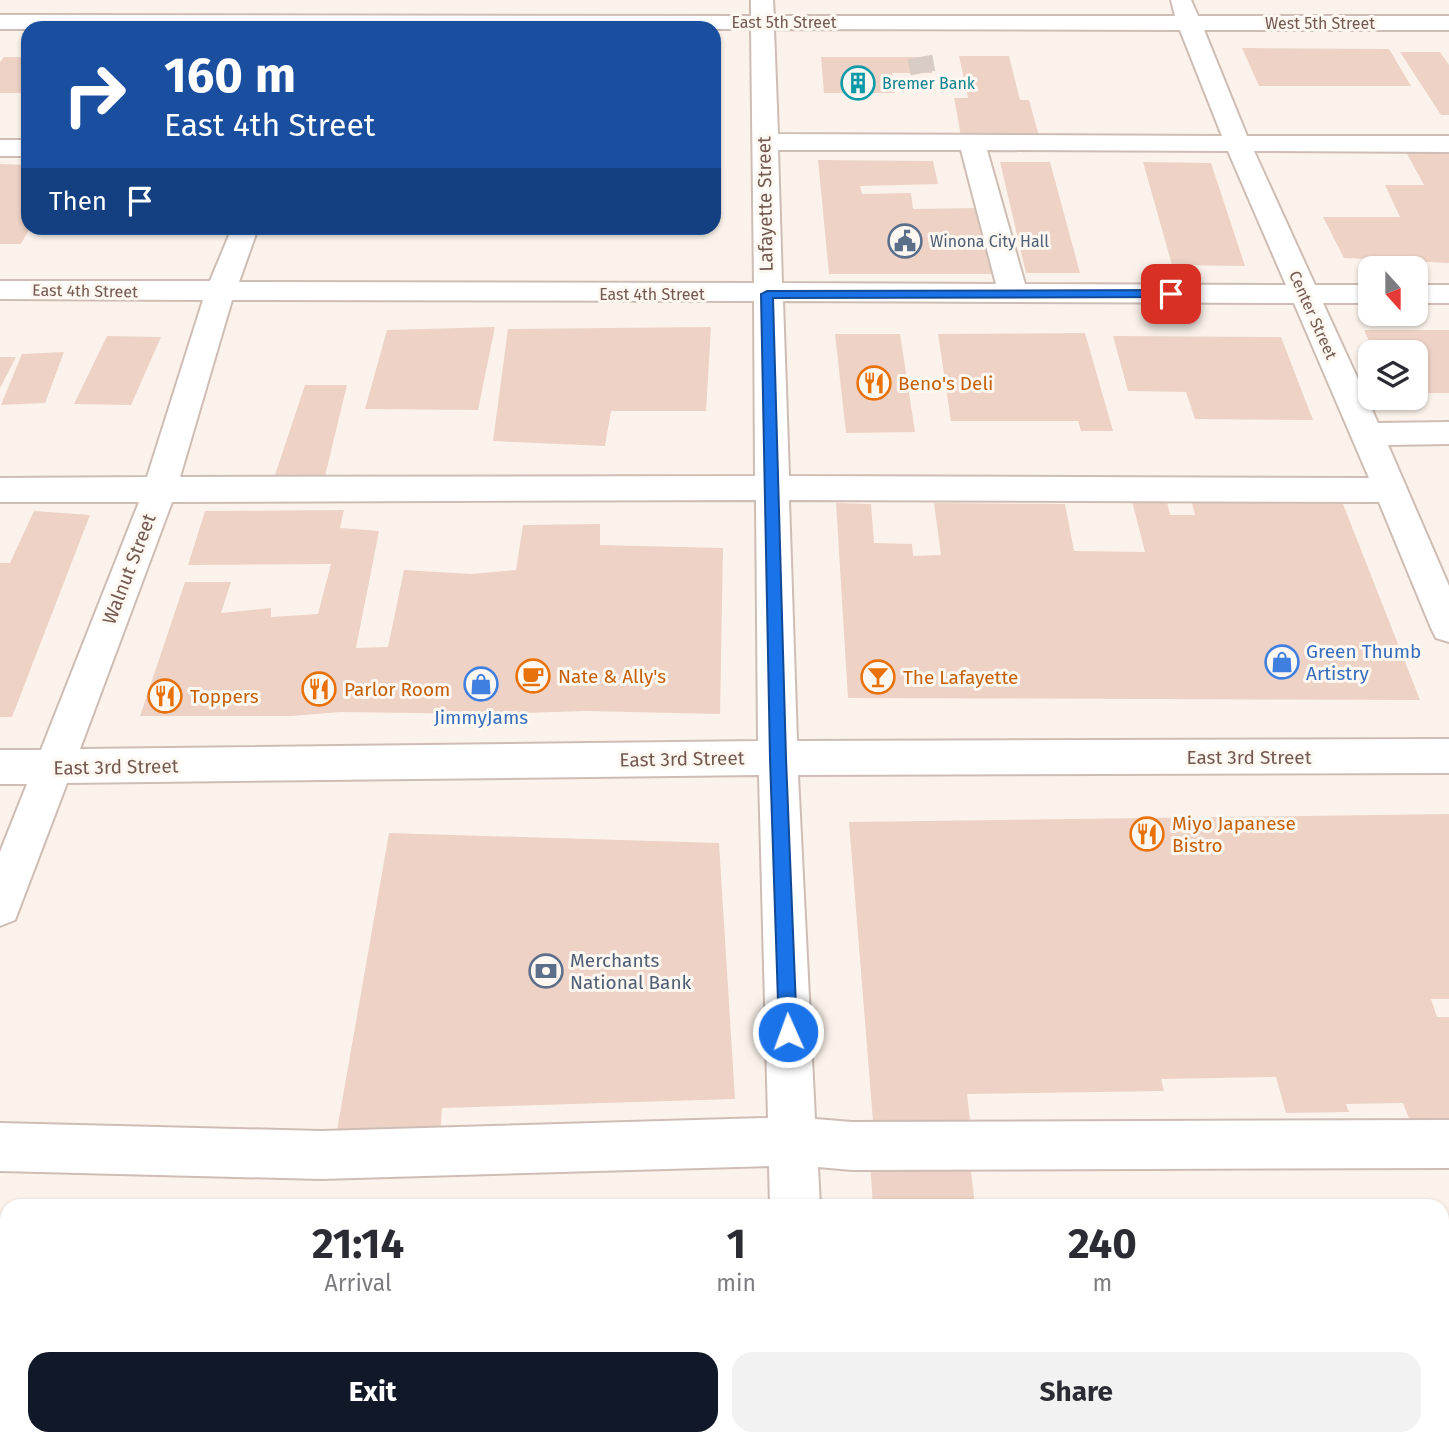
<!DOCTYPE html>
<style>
:root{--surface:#fff;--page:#f2f2f3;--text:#2b2b33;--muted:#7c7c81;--accent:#111827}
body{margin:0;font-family:"Fira Sans",sans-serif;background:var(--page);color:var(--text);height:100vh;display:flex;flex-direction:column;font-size:26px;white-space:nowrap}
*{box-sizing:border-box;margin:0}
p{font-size:23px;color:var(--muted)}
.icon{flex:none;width:38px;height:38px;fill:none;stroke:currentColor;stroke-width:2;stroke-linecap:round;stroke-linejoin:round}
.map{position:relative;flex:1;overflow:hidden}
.panel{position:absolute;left:0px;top:1199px;width:1449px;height:247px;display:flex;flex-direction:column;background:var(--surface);border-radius:21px 21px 0 0;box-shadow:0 2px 5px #0004}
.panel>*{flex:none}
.banner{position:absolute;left:21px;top:21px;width:700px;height:214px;border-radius:21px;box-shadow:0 2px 5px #0004;background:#1a4fa0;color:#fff;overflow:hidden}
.needle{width:46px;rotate:159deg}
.fabs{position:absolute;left:1358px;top:256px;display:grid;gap:14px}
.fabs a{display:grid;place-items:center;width:70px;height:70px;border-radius:14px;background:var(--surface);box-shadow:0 2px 5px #0004;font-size:35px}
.pin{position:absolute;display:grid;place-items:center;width:60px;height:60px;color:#fff;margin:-30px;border-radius:14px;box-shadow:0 4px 10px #0006}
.me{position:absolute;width:77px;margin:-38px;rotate:358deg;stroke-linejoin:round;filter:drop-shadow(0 0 5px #0008)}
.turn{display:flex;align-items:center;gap:24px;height:147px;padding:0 28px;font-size:32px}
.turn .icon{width:91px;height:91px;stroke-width:2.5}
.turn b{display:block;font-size:49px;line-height:60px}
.then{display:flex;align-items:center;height:66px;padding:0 28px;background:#0003;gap:14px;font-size:26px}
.eta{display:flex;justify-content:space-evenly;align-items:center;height:119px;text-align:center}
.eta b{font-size:42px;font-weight:700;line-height:49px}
.cta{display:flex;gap:14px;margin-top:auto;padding:14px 28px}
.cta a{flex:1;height:80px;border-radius:21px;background:var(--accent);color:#fff;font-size:28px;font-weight:700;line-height:80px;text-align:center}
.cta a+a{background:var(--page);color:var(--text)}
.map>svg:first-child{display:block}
</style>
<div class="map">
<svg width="1449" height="1444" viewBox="0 0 1449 1444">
<rect width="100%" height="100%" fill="#fbf3eb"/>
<!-- building -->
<g fill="#edd2c5">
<polygon points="1242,48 1389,49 1411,86 1259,86"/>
<polygon points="1400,52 1440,52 1449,65 1449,115 1441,115"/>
<polygon points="959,56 1009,56 1020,100 1029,100 1039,136 961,136 954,98 968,98"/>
<polygon points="4,57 28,57 28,93 0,93 0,62"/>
<polygon points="821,57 929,57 932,73 892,73 895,93 824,93"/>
<polygon points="1405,150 1449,150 1449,263 1344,258 1323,217 1400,217 1385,185 1424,185"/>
<polygon points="818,160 933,161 938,184 860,186 862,194 911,193 913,209 977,208 993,274 829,274"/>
<polygon points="1000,162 1050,162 1080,273 1026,273"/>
<polygon points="1143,162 1211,163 1245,266 1172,265"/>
<polygon points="0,164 28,165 30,228 21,244 0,244"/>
<polygon points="495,327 478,410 365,409 387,330"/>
<polygon points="711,327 706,411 611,411 605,446 493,441 508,329"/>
<polygon points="1364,330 1449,330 1449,393 1416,393 1416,352 1374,352"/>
<polygon points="1085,333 1113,431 1081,431 1078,421 951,421 938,334"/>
<polygon points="835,334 900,334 915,432 846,433"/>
<polygon points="107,336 161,337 131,405 74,404"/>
<polygon points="1113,336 1281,337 1313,420 1195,419 1186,392 1128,391"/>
<polygon points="64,352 45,403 1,405 22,354"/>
<polygon points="0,357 16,357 0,388"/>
<polygon points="305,385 347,385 324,480 273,481"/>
<polygon points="1132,501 1167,502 1170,515 1195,515 1192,503 1343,504 1420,700 848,698 836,503 871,504 874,543 912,544 913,556 941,555 934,503 1065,504 1074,551 1145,552"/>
<polygon points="344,510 340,528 379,531 356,648 388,647 404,570 471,574 516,570 523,525 600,524 600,545 723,548 720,714 585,711 492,714 340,712 292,716 140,716 185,582 231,582 221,613 271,608 271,617 318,614 331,564 188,565 205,511"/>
<polygon points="34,511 90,515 12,717 0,717 0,563 10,563"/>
<polygon points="1449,814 1449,999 1431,999 1437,1017 1449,1017 1449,1120 1410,1121 1403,1103 1346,1104 1349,1112 1286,1113 1276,1077 1161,1079 1164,1091 967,1094 970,1120 873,1121 849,822"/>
<polygon points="389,833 719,843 735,1099 442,1108 440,1135 336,1136"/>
<polygon points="870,1162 970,1162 975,1206 873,1206"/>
<polygon points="0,1220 7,1220 7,1438 65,1438 64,1444 0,1444"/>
<polygon points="889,1438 1174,1438 1175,1444 889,1444"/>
</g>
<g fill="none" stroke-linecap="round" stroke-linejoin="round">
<!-- minor-tunnel -->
<polyline stroke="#d9ccc4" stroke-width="25" stroke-dasharray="25 12" stroke-linecap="butt" points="920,57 923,73"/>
<defs>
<g id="minor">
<path d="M751,0H773L774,16H1175L1171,0H1191L1198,16H1449V30H1204L1247,136H1449V152L1254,151L1315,285H1370V303H1323L1378,423L1449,422V444L1388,445L1449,586V642L1436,638L1431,628L1379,502L789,500L797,741L1449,739V773L798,775L815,1119L852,1122L1449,1120V1168L852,1170L818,1167L820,1206H770L769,1166L321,1179L0,1171V1123L321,1131L768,1118L759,775L67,783L15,920L0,926V852L27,784H0V750H41L139,502H0V478L147,477L203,300L0,299V281H210L232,228H258L239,282L754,283L751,29H0V15L751,16ZM774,29L1180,30L1222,136L778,134ZM778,150H961L996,284L782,283ZM987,150L1228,151L1286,285L1025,284ZM232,300L754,301L755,476L180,477ZM783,301L1294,303L1369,478L789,476ZM756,500L758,741L80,749L172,502Z"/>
<rect x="0" y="140" width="28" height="16"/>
<rect x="1416" y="285" width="33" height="18"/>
<rect x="0" y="1307" width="7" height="52"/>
<rect x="235" y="1438" width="54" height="6"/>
<rect x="780" y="1438" width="54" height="6"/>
</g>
</defs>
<!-- minor casing -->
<use href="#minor" stroke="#cebdb4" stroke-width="4"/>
<!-- minor -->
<use href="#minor" fill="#fff" fill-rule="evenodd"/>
</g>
<!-- route -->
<polygon fill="#1a73e8" stroke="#114b97" stroke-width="2" points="1171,290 1177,294 1176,297 773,298 786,758 797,1032 795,1038 788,1041 781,1038 779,1032 770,758 761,294 767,291"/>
<!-- icons -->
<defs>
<symbol id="building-ring" viewBox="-11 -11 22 22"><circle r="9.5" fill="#fdf7f1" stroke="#0f9aa8" stroke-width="1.5"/><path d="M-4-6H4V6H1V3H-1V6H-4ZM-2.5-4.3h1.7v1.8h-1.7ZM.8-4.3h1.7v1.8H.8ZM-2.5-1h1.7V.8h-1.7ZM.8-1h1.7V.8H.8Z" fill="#0f9aa8"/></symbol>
<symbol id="civic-ring" viewBox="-11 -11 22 22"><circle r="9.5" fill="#fdf7f1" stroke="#5c6f8a" stroke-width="1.5"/><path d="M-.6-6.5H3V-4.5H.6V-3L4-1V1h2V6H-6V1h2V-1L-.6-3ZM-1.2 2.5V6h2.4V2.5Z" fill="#5c6f8a"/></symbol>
<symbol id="restaurant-ring" viewBox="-11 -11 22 22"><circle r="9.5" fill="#fdf7f1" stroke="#e8710a" stroke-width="1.5"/><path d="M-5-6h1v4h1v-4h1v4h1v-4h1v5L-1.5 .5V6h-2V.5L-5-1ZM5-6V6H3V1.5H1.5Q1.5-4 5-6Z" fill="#e8710a"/></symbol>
<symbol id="shop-ring" viewBox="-11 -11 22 22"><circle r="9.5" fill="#fdf7f1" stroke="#3f7fe0" stroke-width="1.5"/><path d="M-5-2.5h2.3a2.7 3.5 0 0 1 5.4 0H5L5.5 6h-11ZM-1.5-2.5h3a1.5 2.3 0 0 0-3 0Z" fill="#3f7fe0"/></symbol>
<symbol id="cafe-ring" viewBox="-11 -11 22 22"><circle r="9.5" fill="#fdf7f1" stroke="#e8710a" stroke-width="1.5"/><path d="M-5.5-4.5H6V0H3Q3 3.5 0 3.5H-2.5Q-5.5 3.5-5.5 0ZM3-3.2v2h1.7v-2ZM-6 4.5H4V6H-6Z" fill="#e8710a"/></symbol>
<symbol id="bar-ring" viewBox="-11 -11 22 22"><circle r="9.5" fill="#fdf7f1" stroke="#e8710a" stroke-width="1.5"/><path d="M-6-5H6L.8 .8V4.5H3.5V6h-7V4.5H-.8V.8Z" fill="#e8710a"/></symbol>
<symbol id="bank-ring" viewBox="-11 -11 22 22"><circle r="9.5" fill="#fdf7f1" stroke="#5c6f8a" stroke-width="1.5"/><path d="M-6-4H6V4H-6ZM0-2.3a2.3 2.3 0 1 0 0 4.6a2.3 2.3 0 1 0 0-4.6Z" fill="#5c6f8a"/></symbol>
</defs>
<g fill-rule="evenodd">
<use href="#building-ring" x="839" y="64" width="38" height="38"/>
<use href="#civic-ring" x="886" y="222" width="38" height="38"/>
<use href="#restaurant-ring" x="855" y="364" width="38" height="38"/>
<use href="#shop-ring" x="1263" y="643" width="38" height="38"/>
<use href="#cafe-ring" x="514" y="657" width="38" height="38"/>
<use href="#bar-ring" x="859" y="658" width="38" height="38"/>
<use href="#shop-ring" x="462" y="665" width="38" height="38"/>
<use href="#restaurant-ring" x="300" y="670" width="38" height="38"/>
<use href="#restaurant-ring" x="146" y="677" width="38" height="38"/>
<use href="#restaurant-ring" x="1128" y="815" width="38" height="38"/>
<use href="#bank-ring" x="527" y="952" width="38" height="38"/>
</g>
<g text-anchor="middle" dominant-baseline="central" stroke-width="6" stroke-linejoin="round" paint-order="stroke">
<!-- far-street labels -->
<g font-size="16" fill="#735950" stroke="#fdf7f1">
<text x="784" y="22">East 5th Street</text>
<text x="1320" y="23">West 5th Street</text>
<text transform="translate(85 291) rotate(1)">East 4th Street</text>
<text x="652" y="294">East 4th Street</text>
<text transform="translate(1313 315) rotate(66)">Center Street</text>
</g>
<!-- far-culture labels -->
<g font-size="16" fill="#0d838f" stroke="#fdf7f1" text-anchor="start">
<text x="882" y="83">Bremer Bank</text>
</g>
<!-- far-service labels -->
<g font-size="16" fill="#4e5e75" stroke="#fdf7f1" text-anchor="start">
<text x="930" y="241">Winona City Hall</text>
</g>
<!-- street labels -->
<g font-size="19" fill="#735950" stroke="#fdf7f1">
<text transform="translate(765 204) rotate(-91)">Lafayette Street</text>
<text transform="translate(129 569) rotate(-69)">Walnut Street</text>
<text x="1249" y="757">East 3rd Street</text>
<text transform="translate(682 759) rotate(-1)">East 3rd Street</text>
<text transform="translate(116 767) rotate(-1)">East 3rd Street</text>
</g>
<!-- food labels -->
<g font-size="19" fill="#c56008" stroke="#fdf7f1" text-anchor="start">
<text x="898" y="383">Beno's Deli</text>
<text x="558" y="676">Nate &amp; Ally's</text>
<text x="903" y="677">The Lafayette</text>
<text x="344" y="689">Parlor Room</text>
<text x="190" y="696">Toppers</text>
<text x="1172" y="823">Miyo Japanese<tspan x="1172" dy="22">Bistro</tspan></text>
</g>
<!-- shop labels -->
<g font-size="19" fill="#366cbe" stroke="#fdf7f1" text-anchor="start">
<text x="1306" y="651">Green Thumb<tspan x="1306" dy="22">Artistry</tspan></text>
<text x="481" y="717" text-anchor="middle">JimmyJams</text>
</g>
<!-- service labels -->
<g font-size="19" fill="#4e5e75" stroke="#fdf7f1" text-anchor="start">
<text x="570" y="960">Merchants<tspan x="570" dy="22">National Bank</tspan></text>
</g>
</g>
</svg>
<div class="fabs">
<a><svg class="needle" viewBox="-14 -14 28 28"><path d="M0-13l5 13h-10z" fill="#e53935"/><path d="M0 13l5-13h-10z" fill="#7c7c81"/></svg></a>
<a><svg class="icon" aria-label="layers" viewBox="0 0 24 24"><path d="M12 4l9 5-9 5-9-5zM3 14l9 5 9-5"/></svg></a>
</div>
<div class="pin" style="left:1171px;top:294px;background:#d93025"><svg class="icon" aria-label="arrive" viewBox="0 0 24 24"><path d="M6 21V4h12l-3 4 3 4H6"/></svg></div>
<svg class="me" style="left:788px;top:1032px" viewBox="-20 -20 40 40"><circle r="17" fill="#1a73e8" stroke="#fff" stroke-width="3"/><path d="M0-11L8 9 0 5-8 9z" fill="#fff"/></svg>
<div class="banner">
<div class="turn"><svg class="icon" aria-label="right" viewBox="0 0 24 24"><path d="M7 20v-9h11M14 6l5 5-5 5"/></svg><div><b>160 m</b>East 4th Street</div></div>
<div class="then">Then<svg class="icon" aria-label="arrive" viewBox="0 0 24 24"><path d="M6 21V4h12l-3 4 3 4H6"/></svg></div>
</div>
<section class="panel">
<div class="eta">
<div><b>21:14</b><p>Arrival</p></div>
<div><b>1</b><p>min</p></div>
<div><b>240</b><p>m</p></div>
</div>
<div class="cta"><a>Exit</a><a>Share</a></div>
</section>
</div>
